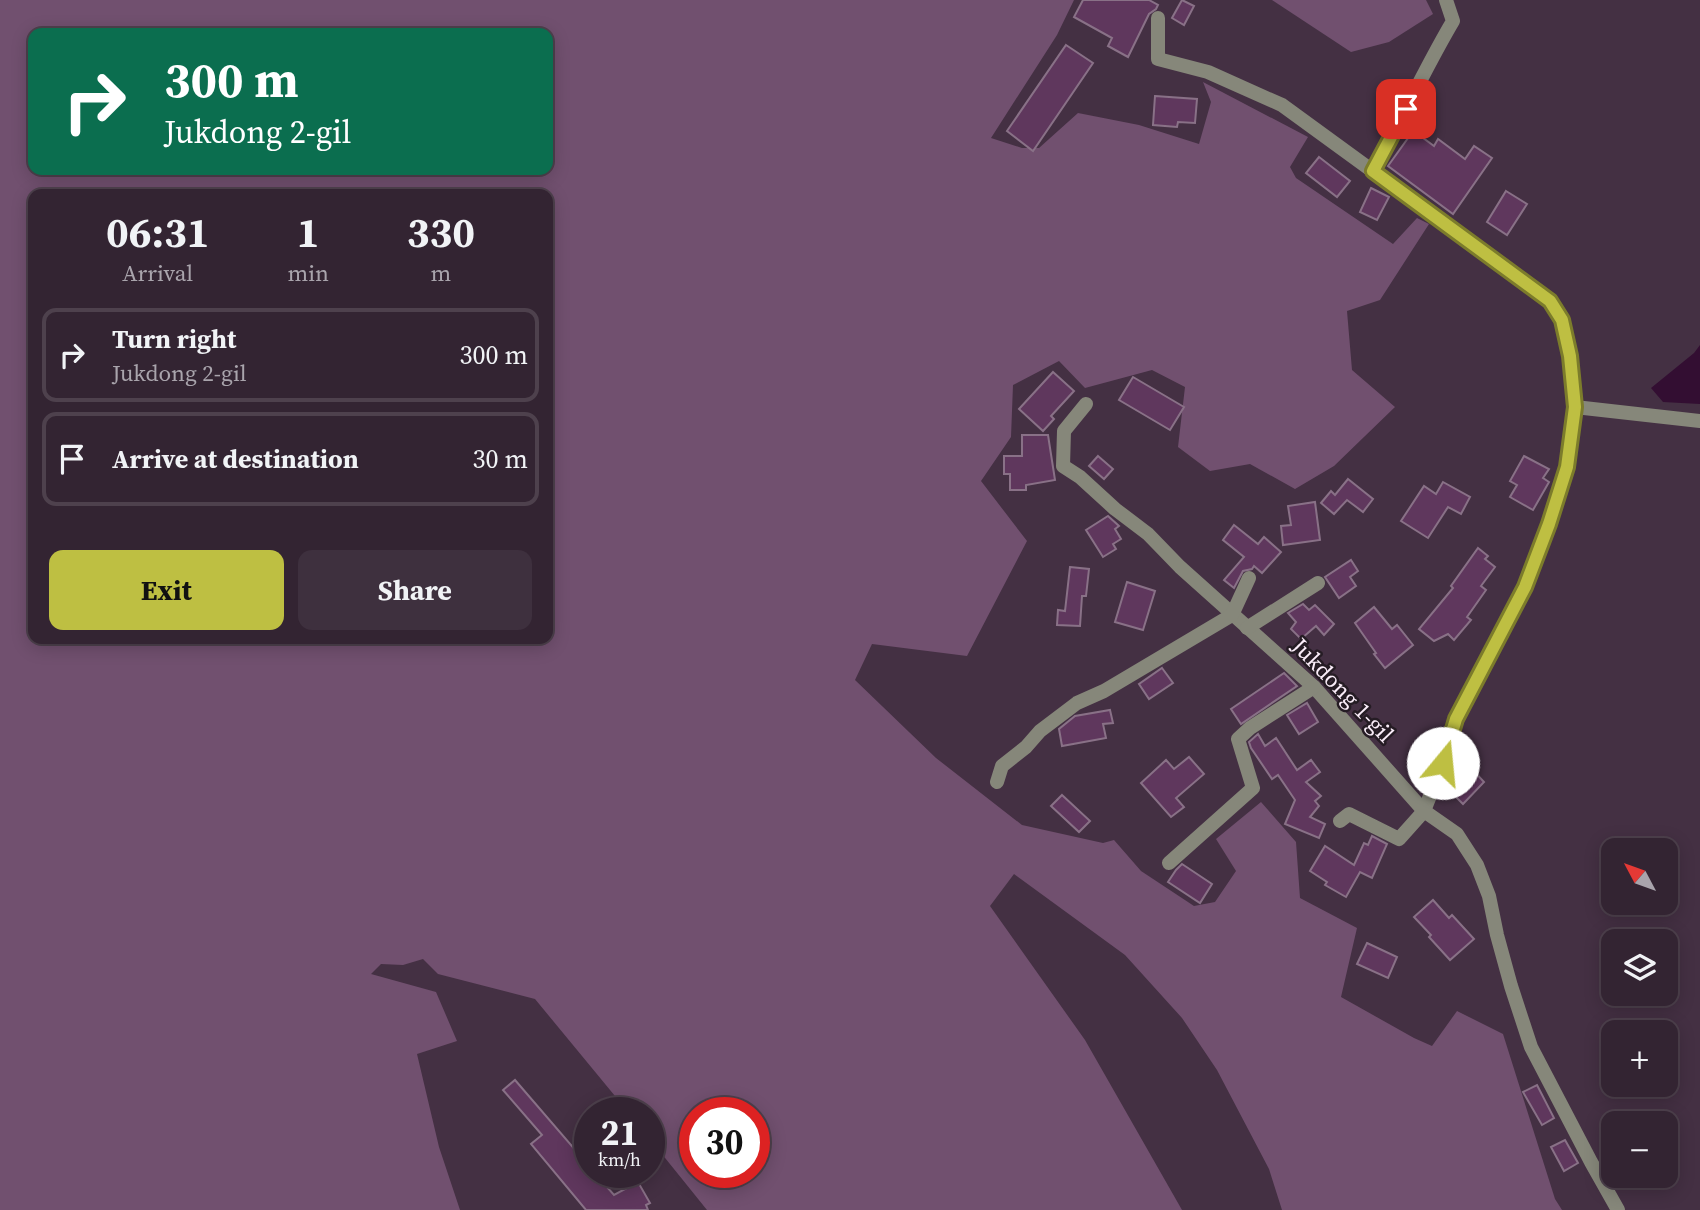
<!DOCTYPE html>
<meta charset="utf-8">
<style>
:root{--surface:#332432;--page:#3e303e;--text:#f1f3f6;--muted:#a9a4ac;--line:#4e414d;--accent:#bebf42}
body{margin:0;font-family:"Source Serif 4",serif;background:var(--page);color:var(--text);height:100vh;display:flex;flex-direction:column;font-size:26px;white-space:nowrap}
*{box-sizing:border-box;margin:0}
p{font-size:23px;color:var(--muted)}
.icon{flex:none;width:38px;height:38px;fill:none;stroke:currentColor;stroke-width:2;stroke-linecap:round;stroke-linejoin:round}
.map{position:relative;flex:1;overflow:hidden}
.details{position:absolute;left:28px;top:189px;width:525px;height:455px;display:flex;flex-direction:column;background:var(--surface);border-radius:14px;box-shadow:0 4px 18px #0003,0 0 0 2px var(--line)}
.details>*{flex:none}
.hud{position:absolute;left:28px;top:28px;width:525px;height:147px;border-radius:14px;box-shadow:0 4px 18px #0003,0 0 0 2px var(--line);background:#0b6e4f;color:#fff;overflow:hidden}
.needle{width:46px;rotate:311deg}
.fabs{position:absolute;left:1601px;top:838px;display:grid;gap:14px}
.fabs a{display:grid;place-items:center;width:77px;height:77px;border-radius:14px;background:var(--surface);box-shadow:0 4px 18px #0003,0 0 0 2px var(--line);font-size:35px}
.speed{position:absolute;left:574px;top:1097px;display:flex;gap:14px;font-size:35px;font-weight:700;text-align:center}
.speed>*{display:grid;place-content:center;width:91px;height:91px;border-radius:50%;background:var(--surface);box-shadow:0 4px 18px #0003,0 0 0 2px var(--line);line-height:1}
.speed small{font-size:18px;font-weight:400}
.speed .limit{border:10px solid #d22;background:#fff;color:#111}
.pin{position:absolute;display:grid;place-items:center;width:60px;height:60px;color:#fff;margin:-30px;border-radius:14px;box-shadow:0 4px 10px #0006}
.me{position:absolute;width:77px;margin:-38px;rotate:17deg;stroke-linejoin:round;filter:drop-shadow(0 0 5px #0008)}
.turn{display:flex;align-items:center;gap:24px;height:147px;padding:0 21px;font-size:32px}
.turn .icon{width:91px;height:91px;stroke-width:2.5}
.turn b{display:block;font-size:49px;line-height:60px}
.eta{display:flex;justify-content:space-evenly;align-items:center;height:119px;text-align:center}
.eta b{font-size:42px;font-weight:700;line-height:49px}
.cta{display:flex;gap:14px;margin-top:auto;padding:14px 21px}
.cta a{flex:1;height:80px;border-radius:14px;background:var(--accent);color:#111;font-size:28px;font-weight:700;line-height:80px;text-align:center}
.cta a+a{background:var(--page);color:var(--text)}
ul{padding:0;list-style:none}
li{display:flex;align-items:center;gap:21px;height:94px;margin:0 14px 10px;padding:0 7px;border:4px solid var(--line);border-radius:14px}
li div{flex:1}
li b{display:block;font-size:26px}
li em{font-style:normal}
.map>svg:first-child{display:block}
</style>
<div class="map">
<svg width="1700" height="1210" viewBox="0 0 1700 1210">
<rect width="100%" height="100%" fill="#443043"/>
<!-- green -->
<g fill="#71506f" fill-rule="evenodd">
<path d="M0,0H1074L1057,35L991,138L1022,148H1039L1078,113L1139,125L1199,144L1211,102L1203,82L1308,137L1290,167L1296,178L1393,244L1417,218L1429,224L1380,300L1347,311L1352,370L1395,407L1334,466L1295,489L1250,464L1210,471L1178,447L1185,387L1152,370L1085,388L1059,361L1013,385L1011,437L981,481L1027,541L967,656L872,644L855,680L936,758L1022,825L1103,843L1114,840L1141,871L1194,906L1215,902L1236,871L1216,839L1261,802L1296,842L1300,898L1357,928L1341,997L1414,1038L1432,1046L1457,1011L1503,1034L1555,1199L1562,1210H1282L1269,1169L1217,1070L1182,1018L1125,955L1014,874L990,906L1085,1040L1182,1210H707L649,1138V1113H629L535,999L438,974L423,959L403,965L381,964L371,974L436,992L457,1041L417,1054L439,1147L460,1210H0ZM33,33H548V170H33ZM33,194H548V639H33ZM695,1113H754V1172H695Z"/>
<polygon points="1272,0 1426,0 1433,14 1389,42 1351,52"/>
</g>
<!-- water -->
<polygon fill="#330e32" points="1700,345 1700,404 1663,402 1651,388 1694,353"/>
<!-- building -->
<g fill="#5f375d" stroke="#897187" stroke-width="2">
<polygon points="1083,0 1149,0 1158,5 1156,9 1149,14 1128,57 1108,46 1112,38 1074,17"/>
<polygon points="1182,0 1194,6 1184,25 1172,18"/>
<polygon points="1066,45 1093,63 1033,151 1007,131"/>
<polygon points="1155,96 1197,99 1195,123 1178,122 1177,127 1153,125"/>
<polygon points="1411,134 1423,138 1434,146 1438,139 1465,159 1474,146 1492,158 1453,214 1388,166"/>
<polygon points="1319,157 1350,181 1337,197 1306,173"/>
<polygon points="1371,188 1389,197 1377,220 1360,212"/>
<polygon points="1506,191 1527,204 1507,235 1487,222"/>
<polygon points="1053,372 1074,391 1051,416 1054,419 1043,431 1019,409"/>
<polygon points="1133,377 1184,407 1170,430 1119,400"/>
<polygon points="1022,435 1048,435 1055,480 1026,485 1026,490 1010,490 1010,474 1004,474 1004,456 1022,456"/>
<polygon points="1098,456 1113,469 1104,479 1089,466"/>
<polygon points="1524,456 1549,469 1543,478 1549,482 1533,510 1510,497 1517,485 1510,481"/>
<polygon points="1348,479 1373,499 1363,512 1347,500 1334,514 1321,503 1331,491 1335,495"/>
<polygon points="1443,482 1470,497 1461,514 1448,507 1428,538 1401,521 1424,486 1436,494"/>
<polygon points="1315,502 1320,540 1283,545 1281,526 1291,525 1288,506"/>
<polygon points="1108,516 1119,526 1115,529 1121,539 1113,544 1116,549 1103,557 1086,530"/>
<polygon points="1234,525 1258,544 1264,537 1281,552 1262,573 1254,566 1252,569 1243,571 1234,588 1224,580 1244,557 1223,540"/>
<polygon points="1478,548 1488,556 1485,559 1495,567 1481,586 1486,590 1467,617 1471,620 1454,640 1448,634 1434,641 1419,629 1453,588 1451,586"/>
<polygon points="1351,560 1358,571 1350,577 1356,586 1339,598 1325,577"/>
<polygon points="1070,567 1089,569 1086,596 1082,596 1080,626 1057,625 1058,610 1065,611"/>
<polygon points="1127,582 1155,591 1143,630 1115,622"/>
<polygon points="1303,604 1309,610 1315,605 1334,624 1324,635 1316,626 1301,639 1291,629 1296,622 1288,613"/>
<polygon points="1374,607 1392,629 1397,625 1413,645 1385,668 1374,654 1376,653 1355,623"/>
<polygon points="1162,668 1173,683 1149,699 1139,684"/>
<polygon points="1284,673 1297,686 1241,724 1231,709"/>
<polygon points="1307,703 1318,722 1299,734 1287,715"/>
<polygon points="1110,710 1113,723 1103,724 1106,738 1062,746 1059,729 1075,716"/>
<polygon points="1258,734 1265,746 1276,738 1297,770 1311,760 1320,772 1306,782 1321,796 1315,801 1319,806 1310,817 1325,824 1319,838 1285,824 1295,800 1278,775 1272,779 1251,748 1249,742"/>
<polygon points="1189,757 1204,774 1176,798 1184,807 1171,817 1141,783 1166,760 1174,769"/>
<polygon points="1472,769 1484,782 1463,804 1450,791"/>
<polygon points="1062,795 1090,821 1079,832 1051,806"/>
<polygon points="1372,836 1387,844 1372,878 1360,872 1346,897 1325,885 1327,882 1310,871 1325,846 1354,865 1364,843 1368,845"/>
<polygon points="1182,864 1212,884 1200,903 1168,882 1176,870"/>
<polygon points="1433,900 1449,918 1452,915 1474,939 1450,960 1429,937 1431,935 1414,917"/>
<polygon points="1367,943 1397,957 1388,978 1357,964"/>
<polygon points="515,1080 590,1167 590,1172 594,1172 614,1195 638,1182 650,1203 646,1205 648,1210 586,1210 531,1144 542,1135 503,1090"/>
<polygon points="1537,1085 1554,1118 1542,1125 1523,1092"/>
<polygon points="1565,1140 1578,1163 1564,1171 1551,1147"/>
</g>
<g fill="none" stroke-linecap="round" stroke-linejoin="round">
<!-- minor -->
<g stroke="#86877a" stroke-width="14">
<polyline points="1158,18 1158,59 1208,72 1282,105 1551,301 1562,320 1570,356 1575,407 1567,467 1549,524 1525,587 1456,719 1443,763 1424,811 1399,839 1349,814 1340,821"/>
<path d="M1373,171C1401,121 1424,70 1453,21L1446,0"/>
<polyline points="1086,404 1064,431 1063,466 1080,477 1115,509 1148,534 1180,567 1314,687 1424,811 1457,834 1477,865 1489,896 1497,935 1511,986 1531,1047 1591,1162 1618,1210"/>
<polyline points="1575,407 1700,421"/>
<polyline points="1247,628 1318,583"/>
<polyline points="997,782 1002,766 1026,747 1040,731 1077,703 1104,691 1232,615 1249,578"/>
<polyline points="1169,863 1253,788 1238,739 1250,728 1314,687"/>
</g>
</g>
<g fill="none" stroke-linecap="round" stroke-linejoin="round">
<defs>
<polyline id="route" points="1406,109 1373,171 1550,301 1562,320 1570,356 1575,407 1567,467 1549,524 1525,587 1456,719 1443,763"/>
</defs>
<!-- route casing -->
<use href="#route" stroke="#7c7c2b" stroke-width="18"/>
<!-- route -->
<use href="#route" stroke="#bebf42" stroke-width="12"/>
</g>
<g text-anchor="middle" dominant-baseline="central" stroke-width="5" stroke-linejoin="round" paint-order="stroke">
<!-- street labels -->
<g font-size="23" fill="#faedf9" stroke="#251c24">
<text transform="translate(1343 690) rotate(46)">Jukdong 1-gil</text>
</g>
</g>
</svg>
<div class="fabs">
<a><svg class="needle" viewBox="-14 -14 28 28"><path d="M0-13l5 13h-10z" fill="#e53935"/><path d="M0 13l5-13h-10z" fill="#a9a4ac"/></svg></a>
<a><svg class="icon" aria-label="layers" viewBox="0 0 24 24"><path d="M12 4l9 5-9 5-9-5zM3 14l9 5 9-5"/></svg></a>
<a>+</a>
<a>−</a>
</div>
<div class="speed"><div>21<small>km/h</small></div><div class="limit">30</div></div>
<div class="pin" style="left:1406px;top:109px;background:#d93025"><svg class="icon" aria-label="arrive" viewBox="0 0 24 24"><path d="M6 21V4h12l-3 4 3 4H6"/></svg></div>
<svg class="me" style="left:1443px;top:763px" viewBox="-20 -20 40 40"><circle r="19" fill="#fff"/><path d="M0-13L10 11 0 6-10 11z" fill="#bebf42"/></svg>
<div class="hud">
<div class="turn"><svg class="icon" aria-label="right" viewBox="0 0 24 24"><path d="M7 20v-9h11M14 6l5 5-5 5"/></svg><div><b>300 m</b>Jukdong 2-gil</div></div>
</div>
<section class="details">
<div class="eta">
<div><b>06:31</b><p>Arrival</p></div>
<div><b>1</b><p>min</p></div>
<div><b>330</b><p>m</p></div>
</div>
<ul>
<li><svg class="icon" aria-label="right" viewBox="0 0 24 24"><path d="M7 20v-9h11M14 6l5 5-5 5"/></svg><div><b>Turn right</b><p>Jukdong 2-gil</p></div><em>300 m</em></li>
<li><svg class="icon" aria-label="arrive" viewBox="0 0 24 24"><path d="M6 21V4h12l-3 4 3 4H6"/></svg><div><b>Arrive at destination</b></div><em>30 m</em></li>
</ul>
<div class="cta"><a>Exit</a><a>Share</a></div>
</section>
</div>
